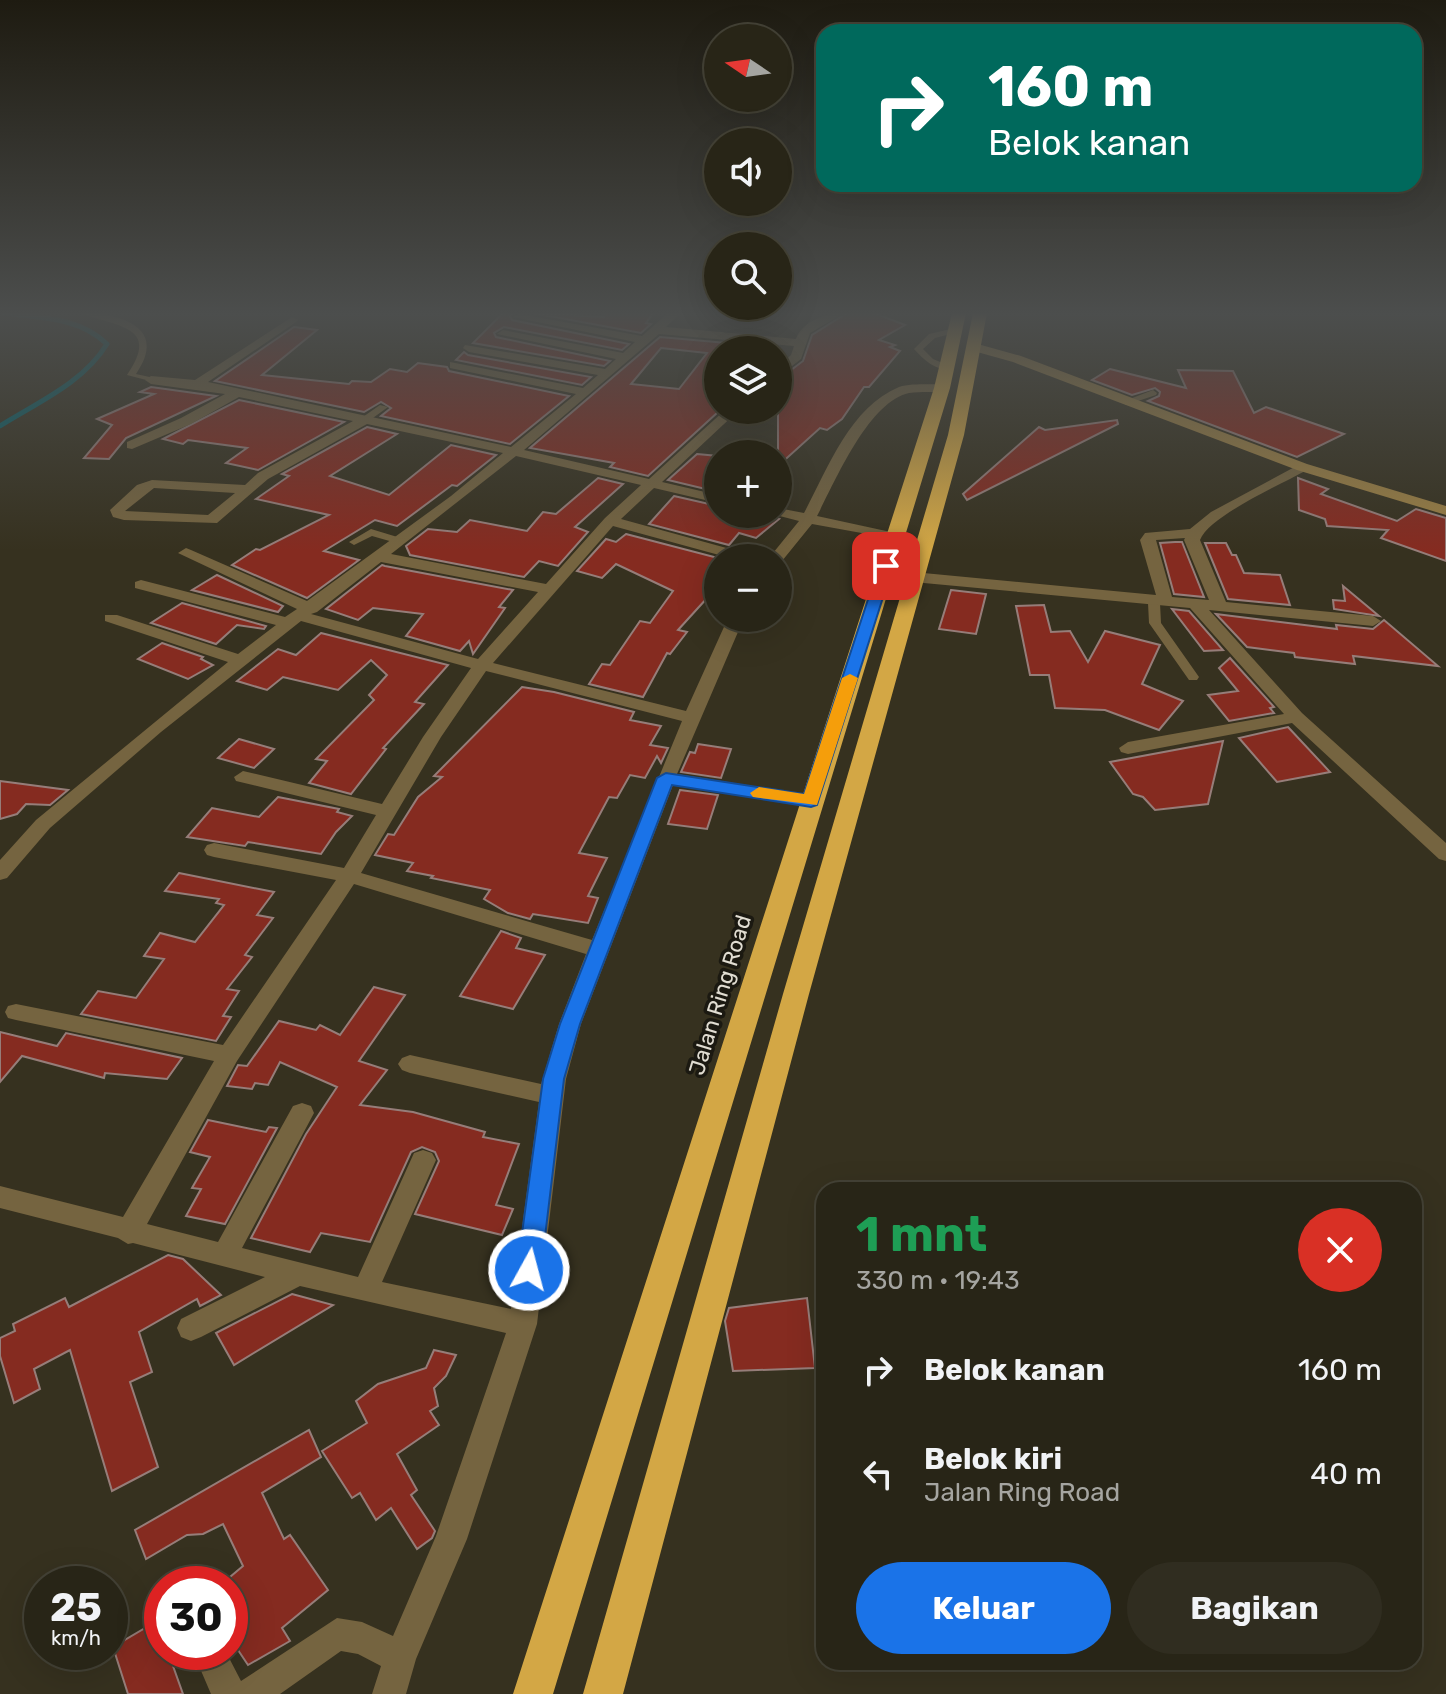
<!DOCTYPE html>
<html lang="id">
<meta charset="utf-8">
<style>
:root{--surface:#282517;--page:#302d20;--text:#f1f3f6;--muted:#a5a5a1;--line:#444236;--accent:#1a73e8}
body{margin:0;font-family:Rubik,sans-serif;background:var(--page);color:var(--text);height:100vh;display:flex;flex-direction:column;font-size:30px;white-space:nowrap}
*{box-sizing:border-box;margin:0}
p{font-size:26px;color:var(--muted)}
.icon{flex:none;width:44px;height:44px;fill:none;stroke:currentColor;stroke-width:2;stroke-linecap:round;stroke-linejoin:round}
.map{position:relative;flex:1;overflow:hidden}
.side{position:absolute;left:816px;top:1182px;width:606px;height:488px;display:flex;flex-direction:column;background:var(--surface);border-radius:24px;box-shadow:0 8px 32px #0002,0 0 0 2px var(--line)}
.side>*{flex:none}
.top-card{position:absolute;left:816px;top:24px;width:606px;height:168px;border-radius:24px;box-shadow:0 8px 32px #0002,0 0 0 2px var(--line);background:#00695c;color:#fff;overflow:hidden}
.needle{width:52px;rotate:283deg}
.fabs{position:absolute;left:704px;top:24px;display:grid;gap:16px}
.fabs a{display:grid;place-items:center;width:88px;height:88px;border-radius:50%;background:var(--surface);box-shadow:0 8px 32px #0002,0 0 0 2px var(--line);font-size:40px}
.speed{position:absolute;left:24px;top:1566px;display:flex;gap:16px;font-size:40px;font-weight:700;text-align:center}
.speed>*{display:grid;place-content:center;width:104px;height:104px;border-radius:50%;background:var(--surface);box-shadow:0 8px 32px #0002,0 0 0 2px var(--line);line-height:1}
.speed small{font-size:20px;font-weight:400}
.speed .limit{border:12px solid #d22;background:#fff;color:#111}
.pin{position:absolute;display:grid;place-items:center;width:68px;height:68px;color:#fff;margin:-34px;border-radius:16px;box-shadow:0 4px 12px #0006}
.me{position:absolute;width:88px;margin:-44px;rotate:7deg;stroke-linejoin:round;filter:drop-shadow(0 0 6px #0008)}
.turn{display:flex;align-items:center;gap:28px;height:168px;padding:0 40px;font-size:36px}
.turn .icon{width:104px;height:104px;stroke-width:2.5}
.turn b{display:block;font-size:56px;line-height:68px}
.round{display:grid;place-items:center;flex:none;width:84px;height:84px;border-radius:42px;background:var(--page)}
.summary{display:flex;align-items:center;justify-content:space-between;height:136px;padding:0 40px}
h1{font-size:48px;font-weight:700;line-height:60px;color:#1e9e55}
.primary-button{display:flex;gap:16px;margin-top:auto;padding:16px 40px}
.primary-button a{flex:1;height:92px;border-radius:48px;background:var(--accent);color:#fff;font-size:32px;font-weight:700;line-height:92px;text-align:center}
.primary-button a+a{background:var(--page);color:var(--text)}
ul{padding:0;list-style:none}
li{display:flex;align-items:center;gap:24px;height:104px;padding:0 40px}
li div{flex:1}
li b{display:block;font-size:30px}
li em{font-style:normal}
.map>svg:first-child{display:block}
</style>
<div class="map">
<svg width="1446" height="1694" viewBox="0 0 1446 1694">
<rect width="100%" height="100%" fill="#36311f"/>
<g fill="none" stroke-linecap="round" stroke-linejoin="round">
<!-- stream -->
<path stroke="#066169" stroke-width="5" d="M0,426C38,402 83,383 107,344C79,317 41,318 4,313"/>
</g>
<!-- building -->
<g fill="#852b20" stroke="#967d79" stroke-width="2" fill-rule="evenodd">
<polygon points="503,313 514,313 510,316 512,320 629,344 622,350 504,327 494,333 496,337 610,361 604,366 473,343"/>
<polygon points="533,313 604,317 606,313 653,313 646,323 651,324 641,333"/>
<polygon points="847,313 874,313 905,325 879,340 895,345 890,347 900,351 869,387 864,387 842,419 827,430 820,428 778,466 778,380 803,361 812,335"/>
<polygon points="294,327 317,330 262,375 349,384 352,381 371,382 390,369 407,372 418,363 447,367 449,371 569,396 510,444 381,416 391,408 381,402 364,412 215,381"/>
<path d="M660,337L760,346H746L744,350H718V412L648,476L610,467L614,463L530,448ZM661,348L707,353L679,389L631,384Z"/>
<polygon points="464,352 468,355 591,377 582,385 456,360"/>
<polygon points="1110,369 1186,388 1178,370 1233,371 1254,413 1266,407 1344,434 1297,457 1148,401 1159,396 1160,392 1155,388 1132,395 1092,380"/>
<polygon points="151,387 216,396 126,438 109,459 84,458 112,425 97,419 154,394 140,392"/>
<polygon points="239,400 344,422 258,470 226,463 247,448 188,440 183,444 163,439"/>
<polygon points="1117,420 1118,424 967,500 963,494 1039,427 1045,430"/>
<polygon points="367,427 397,434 330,476 389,495 451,445 496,455 457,486 452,485 397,526 375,520 324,551 359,560 307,598 232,565 256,549 260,550 329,515 256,499 289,476 282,474"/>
<polygon points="697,454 718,456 718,492 668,480"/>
<polygon points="598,478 623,484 575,527 588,532 558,566 539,561 524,577 410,555 406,546 428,529 457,532 470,520 527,531 543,512 556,514"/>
<polygon points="1298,478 1328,489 1321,494 1397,521 1416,509 1446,518 1446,561 1381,538 1388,530 1327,526 1325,519 1299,510"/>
<polygon points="674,496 718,506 718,514 756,514 779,519 756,538 739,533 729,545 649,524"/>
<polygon points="626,534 718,558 718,586 678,630 687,632 670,654 667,653 643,697 589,684 602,664 610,665 640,621 650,623 673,591 616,564 602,578 577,571 606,539 616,542"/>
<polygon points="1175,542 1182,542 1204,597 1174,594 1160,543"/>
<polygon points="1205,543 1226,543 1232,555 1236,555 1244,573 1280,575 1290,605 1228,599"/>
<polygon points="382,565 385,566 513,590 499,607 505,608 473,654 469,641 460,651 406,636 423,614 373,608 358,620 326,609"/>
<polygon points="217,575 283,606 278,612 192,590"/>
<polygon points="1343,586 1379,616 1334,609 1333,600 1345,601"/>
<polygon points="951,590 986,594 976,634 939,629"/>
<polygon points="182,603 266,626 264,629 237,625 216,644 151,623"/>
<polygon points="1044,605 1051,632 1070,631 1088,662 1105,631 1160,645 1142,684 1183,701 1159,730 1105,710 1055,708 1049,675 1030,675 1016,606"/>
<polygon points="1172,609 1189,611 1223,650 1204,651"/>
<polygon points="1216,614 1337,629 1336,625 1373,629 1384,620 1438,666 1353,656 1355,664 1295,657 1294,653 1247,647"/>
<polygon points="321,633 448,665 415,702 424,704 383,748 386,749 351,794 309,783 327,761 316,759 374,700 369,695 387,675 371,660 338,690 283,677 267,690 237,681 278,649 296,655"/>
<polygon points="162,643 203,657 201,659 213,665 188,679 138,659"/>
<polygon points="1230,658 1274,707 1270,708 1274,713 1229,721 1208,695 1238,691 1219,668"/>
<polygon points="522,687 554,692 634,712 630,720 661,726 650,745 668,748 661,763 657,756 645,778 630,775 617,798 609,797 579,853 607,858 588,896 598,898 588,923 533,914 530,919 508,913 484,899 490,890 431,878 433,876 407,871 413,863 375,855 388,834 394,835 418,797 442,777 434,776"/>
<polygon points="1288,727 1330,772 1277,782 1239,738"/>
<polygon points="239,739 274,749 254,768 218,758"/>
<polygon points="1223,741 1208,804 1155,810 1143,797 1133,794 1110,762"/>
<polygon points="698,744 731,749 721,778 681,772 690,752 695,753"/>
<polygon points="0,781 68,790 50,805 26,804 17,814 0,819"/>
<polygon points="680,790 718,795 707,829 668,824"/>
<polygon points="278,797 339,809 337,812 352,816 336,832 321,854 248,842 245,846 187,837 212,808 259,817"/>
<polygon points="179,873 274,892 257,915 273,918 245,955 252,957 227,989 239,991 223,1016 231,1017 216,1041 81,1014 98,991 136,998 164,959 144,956 160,933 195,942 224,905 216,903 219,899 165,891"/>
<polygon points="501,931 521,938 516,948 545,955 513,1009 460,996"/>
<polygon points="374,987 405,995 359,1061 387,1070 360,1105 413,1112 485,1132 483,1137 519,1144 496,1205 513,1209 502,1235 415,1214 439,1161 435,1152 422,1147 411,1152 370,1242 321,1233 310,1252 251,1238 306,1134 337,1087 280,1062 268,1085 255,1083 252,1089 227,1086 238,1065 247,1066 279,1021 316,1030 320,1025 340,1035"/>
<polygon points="0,1032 57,1046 66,1033 182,1058 167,1079 105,1073 104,1078 22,1056 0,1082"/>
<polygon points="208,1120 266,1132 269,1127 277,1128 225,1224 186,1216 201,1189 192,1188 210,1157 190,1152"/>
<polygon points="168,1255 183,1259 221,1295 200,1306 197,1299 139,1332 152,1372 130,1382 158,1467 112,1491 70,1350 34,1369 40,1389 14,1403 0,1356 0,1338 15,1331 13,1324 65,1298 69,1307"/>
<polygon points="292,1294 333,1305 234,1365 216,1333"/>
<polygon points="807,1298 815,1368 733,1371 725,1321 729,1308"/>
<polygon points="434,1350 456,1355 446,1376 434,1388 438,1406 430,1411 439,1425 397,1454 417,1490 411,1495 435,1531 432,1538 417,1549 391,1508 376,1520 360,1493 352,1498 322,1451 367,1423 356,1401 378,1384 426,1368"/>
<polygon points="309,1430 321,1457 262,1493 284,1539 290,1535 328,1590 282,1628 290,1641 248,1665 230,1638 230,1577 243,1566 223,1524 203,1534 187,1535 146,1559 135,1530"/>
<polygon points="157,1621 162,1635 162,1652 168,1652 183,1694 128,1694 113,1647"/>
</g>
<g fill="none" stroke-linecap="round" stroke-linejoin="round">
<!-- lane -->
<g fill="#756440" fill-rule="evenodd">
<path d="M81,313C120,313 169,327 136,374L154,378V382L127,375C162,325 115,327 81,313Z"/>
<path d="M955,328L959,330L958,332L935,338L923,349L933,359L950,366V370C935,370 924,360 914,349L929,334Z"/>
<polygon points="1153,390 1157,393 1156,395 1126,405 1122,402"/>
<polygon points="380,405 388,407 366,423 360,423 360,419"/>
<polygon points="371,529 404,539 405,541 400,544 372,536 354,545 349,542"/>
<polygon points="1154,600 1160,603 1161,623 1199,677 1197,680 1189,680 1149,623 1148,603"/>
</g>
<!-- street -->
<g fill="#756440" fill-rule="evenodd">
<path d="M668,313H680L666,327L796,339C802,321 827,313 844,313L810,333L801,359L778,377V367L791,355L794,346L659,334L524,450L649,479L725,410H739L662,482L718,495V503L654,488L621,519L752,555L755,558H730L613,526L493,663L686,711L728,618H744L677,774L811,795L821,801L811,807L673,785L581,1024L566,1079L537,1324L467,1539L416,1659L406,1694H372L381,1666L358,1654L341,1651L280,1694H211L193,1652H226L241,1681L337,1618L362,1622L393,1636L436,1536L506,1333L300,1286L201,1337L191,1341L181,1337L177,1328L181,1319L265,1277L133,1243L128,1244L118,1238L0,1208V1186L123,1217L214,1061L16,1020L8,1018L5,1012L8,1006L16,1004L223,1045L336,880L214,857L207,855L204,850L207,845L214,843L344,868L376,815L236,781L234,777L243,771L382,804L423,737L471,668L301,621L161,732L50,828L7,878L0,880V860L36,820L228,662L105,621V615H117L238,654L276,625L135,588V582L141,580L285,617L297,609L178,553L186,548L191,550L307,601L451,496L503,453L367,424L268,479L217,523L124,520L113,517L110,510L137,485L152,480L245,485L258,473L353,421L239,397L191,424L132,449L127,448V442L181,418L225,394L151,384L145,380L151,376L195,380L292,317L298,320L296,322L208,382L511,447L576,394L450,368V362L583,388L598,375L469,352L463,348L465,345L605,369L616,359L497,334L503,330L623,353L635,342L513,317L519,314L642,336ZM516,456L641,485L605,518L546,584L391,554ZM154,488L235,493L208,515L125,511ZM381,562L538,592L478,659L311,614L317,612ZM486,671L682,721L592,940L361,873L441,737ZM354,884L586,954L559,1024L541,1084L410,1055L402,1058L398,1064L402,1070L410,1073L539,1102L511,1309L382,1282L436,1160L432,1153L423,1150L414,1153L358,1277L242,1248L314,1113L311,1106L302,1103L293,1106L218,1242L147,1224L237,1061Z"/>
<path d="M942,384L946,385V391C934,393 921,391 909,393C868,402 835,482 817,516L900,534V540L812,524L782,561L769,558L799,521L772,514H778V508L804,513C827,470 850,407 899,387C911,383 929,385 942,384Z"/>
<path d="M1302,463L1309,467L1307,470C1282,484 1209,516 1200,540L1226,602L1373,616L1381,621L1373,626L1209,610L1302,713L1446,843V861L1439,859L1292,723L1128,754L1121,752L1119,748L1128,742L1284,714L1190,608L913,582L905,577L913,572L1156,595L1140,540L1145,533L1190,529L1211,512ZM1185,538L1184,540L1209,600L1172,597L1156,540Z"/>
</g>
<!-- secondary -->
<polygon fill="#9b7f44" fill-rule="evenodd" points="974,343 1021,356 1307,464 1446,506 1446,515 1297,470 1013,362 970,350 970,344"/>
<!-- highway -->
<g fill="#d3a745" fill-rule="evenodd">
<polygon points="952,313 966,313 950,388 553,1694 513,1694 934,388"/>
<polygon points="973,313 987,313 964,435 809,994 623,1694 583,1694 783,994 948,435"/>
</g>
</g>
<!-- sky -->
<linearGradient id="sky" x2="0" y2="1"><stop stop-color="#1e1b11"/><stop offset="0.57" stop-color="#4c4e4d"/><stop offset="1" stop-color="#4c4e4d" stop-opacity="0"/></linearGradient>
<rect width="1446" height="551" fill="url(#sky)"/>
<!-- route -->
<polygon fill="#1a73e8" stroke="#114b97" stroke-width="2" points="886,562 893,566 817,805 811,807 672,785 580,1024 564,1079 541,1270 538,1277 529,1281 521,1277 517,1270 543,1079 560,1024 657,778 666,773 804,794 879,566"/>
<!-- slow -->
<polygon fill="#f59e0b" points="850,674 858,678 817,805 753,797 750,793 759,787 804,794 842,678"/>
<g text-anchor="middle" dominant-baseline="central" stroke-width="7" stroke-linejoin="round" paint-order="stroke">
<!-- street labels -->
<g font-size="22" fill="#e1ddd2" stroke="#1b1911">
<text transform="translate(720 995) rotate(-73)">Jalan Ring Road</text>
</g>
</g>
</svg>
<div class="fabs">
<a><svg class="needle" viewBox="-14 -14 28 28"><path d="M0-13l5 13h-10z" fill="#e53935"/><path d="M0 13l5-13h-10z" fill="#a5a5a1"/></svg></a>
<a><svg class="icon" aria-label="sound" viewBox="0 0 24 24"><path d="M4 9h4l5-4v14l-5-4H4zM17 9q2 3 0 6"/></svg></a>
<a><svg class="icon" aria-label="search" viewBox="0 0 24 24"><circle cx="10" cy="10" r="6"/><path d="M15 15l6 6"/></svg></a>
<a><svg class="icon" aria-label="layers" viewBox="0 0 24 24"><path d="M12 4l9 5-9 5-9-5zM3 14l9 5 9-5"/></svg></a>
<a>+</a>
<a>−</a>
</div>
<div class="speed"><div>25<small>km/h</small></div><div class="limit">30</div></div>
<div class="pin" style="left:886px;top:566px;background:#d93025"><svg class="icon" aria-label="arrive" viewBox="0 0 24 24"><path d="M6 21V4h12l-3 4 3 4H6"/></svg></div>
<svg class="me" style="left:529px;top:1270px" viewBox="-20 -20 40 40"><circle r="17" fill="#1a73e8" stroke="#fff" stroke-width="3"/><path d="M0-11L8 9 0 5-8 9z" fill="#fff"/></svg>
<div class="top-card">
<div class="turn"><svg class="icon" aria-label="right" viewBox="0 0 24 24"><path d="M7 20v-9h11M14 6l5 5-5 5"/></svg><div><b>160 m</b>Belok kanan</div></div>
</div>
<section class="side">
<div class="summary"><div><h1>1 mnt</h1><p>330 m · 19:43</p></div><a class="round" style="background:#d93025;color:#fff"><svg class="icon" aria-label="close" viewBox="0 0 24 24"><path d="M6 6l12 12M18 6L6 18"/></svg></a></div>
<ul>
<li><svg class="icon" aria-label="right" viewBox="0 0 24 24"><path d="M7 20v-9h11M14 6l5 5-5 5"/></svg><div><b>Belok kanan</b></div><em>160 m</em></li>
<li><svg class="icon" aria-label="left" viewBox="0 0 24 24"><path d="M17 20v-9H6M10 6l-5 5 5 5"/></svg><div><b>Belok kiri</b><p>Jalan Ring Road</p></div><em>40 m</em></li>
</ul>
<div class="primary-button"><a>Keluar</a><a>Bagikan</a></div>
</section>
</div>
